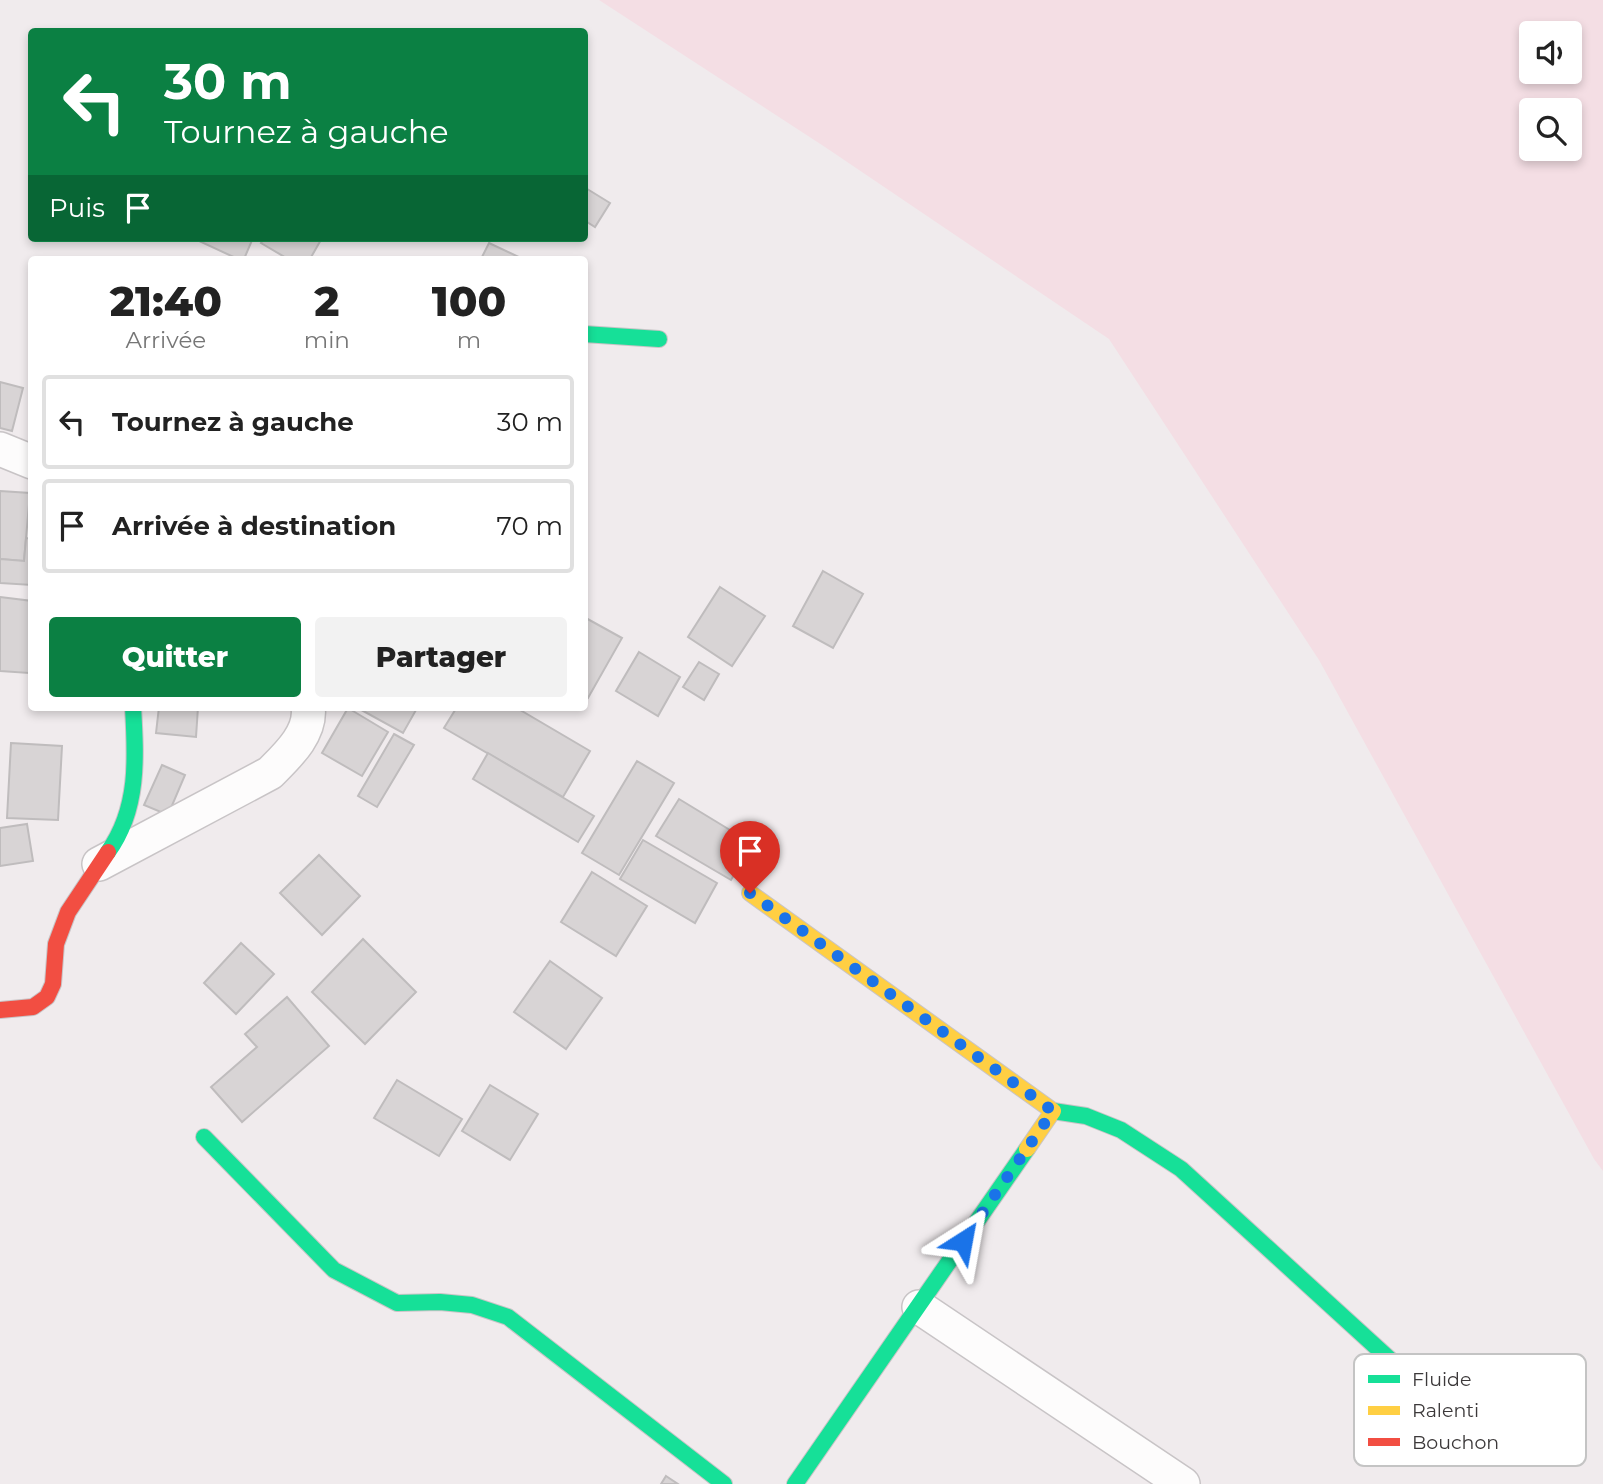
<!DOCTYPE html>
<html lang="fr">
<meta charset="utf-8">
<style>
:root{--surface:#fff;--page:#f2f2f2;--text:#222;--muted:#767676;--line:#e0e0e0;--accent:#0b8043}
body{margin:0;font-family:Montserrat,sans-serif;background:var(--page);color:var(--text);height:100vh;display:flex;flex-direction:column;font-size:26px;white-space:nowrap}
*{box-sizing:border-box;margin:0}
p{font-size:23px;color:var(--muted)}
.icon{flex:none;width:38px;height:38px;fill:none;stroke:currentColor;stroke-width:2;stroke-linecap:round;stroke-linejoin:round}
.map{position:relative;flex:1;overflow:hidden}
.sheet{position:absolute;left:28px;top:256px;width:560px;height:455px;display:flex;flex-direction:column;background:var(--surface);border-radius:7px;box-shadow:0 4px 10px #0003}
.sheet>*{flex:none}
.banner{position:absolute;left:28px;top:28px;width:560px;height:214px;border-radius:7px;box-shadow:0 4px 10px #0003;background:#0b8043;color:#fff;overflow:hidden}
.fabs{position:absolute;left:1519px;top:21px;display:grid;gap:14px}
.fabs a{display:grid;place-items:center;width:63px;height:63px;border-radius:7px;background:var(--surface);box-shadow:0 4px 10px #0003;font-size:35px}
.pin{position:absolute;display:grid;place-items:center;width:60px;height:60px;color:#fff;margin:-72px -30px;border-radius:50% 50% 50% 0;rotate:-45deg;box-shadow:0 0 7px #0007}
.pin .icon{rotate:45deg}
.me{position:absolute;width:77px;margin:-38px;rotate:34deg;stroke-linejoin:round;filter:drop-shadow(0 0 5px #0008)}
.turn{display:flex;align-items:center;gap:24px;height:147px;padding:0 21px;font-size:32px}
.turn .icon{width:91px;height:91px;stroke-width:2.5}
.turn b{display:block;font-size:49px;line-height:60px}
.then{display:flex;align-items:center;height:66px;padding:0 21px;background:#0003;gap:14px;font-size:26px}
.eta{display:flex;justify-content:space-evenly;align-items:center;height:119px;text-align:center}
.eta b{font-size:42px;font-weight:800;line-height:49px}
.action{display:flex;gap:14px;margin-top:auto;padding:14px 21px}
.action a{flex:1;height:80px;border-radius:7px;background:var(--accent);color:#fff;font-size:28px;font-weight:800;line-height:80px;text-align:center}
.action a+a{background:var(--page);color:var(--text)}
ul{padding:0;list-style:none}
li{display:flex;align-items:center;gap:21px;height:94px;margin:0 14px 10px;padding:0 7px;border:4px solid var(--line);border-radius:7px}
li div{flex:1}
li b{display:block;font-size:26px}
li em{font-style:normal}
.map>svg:first-child{display:block}
</style>
<div class="map">
<svg width="1603" height="1484" viewBox="0 0 1603 1484">
<rect width="100%" height="100%" fill="#f0ebed"/>
<!-- green -->
<path fill="#f4dee4" fill-rule="evenodd" d="M599,0H1603V1171L1594,1159L1319,660L1109,339L825,147ZM1531,33H1570V72H1531ZM1531,110H1570V149H1531Z"/>
<!-- building -->
<g fill="#d8d4d5" stroke="#bfbcbd" stroke-width="2">
<polygon points="584,187 610,203 595,227 584,220"/>
<polygon points="200,238 253,238 244,259 238,259 199,241"/>
<polygon points="265,238 322,238 310,259 288,259 261,243"/>
<polygon points="489,243 523,259 481,259"/>
<polygon points="0,382 23,388 12,431 0,428"/>
<polygon points="0,491 30,493 24,561 0,559"/>
<polygon points="26,538 32,539 32,585 0,583 0,559 24,561"/>
<polygon points="823,571 863,594 833,648 793,626"/>
<polygon points="720,587 765,616 732,666 688,637"/>
<polygon points="0,597 32,601 32,651 29,673 0,671"/>
<polygon points="584,617 622,638 588,698 584,696"/>
<polygon points="639,652 680,677 658,716 616,691"/>
<polygon points="699,662 719,674 704,700 683,687"/>
<polygon points="159,707 198,707 196,737 156,733"/>
<polygon points="356,707 410,707 416,710 403,733"/>
<polygon points="457,707 515,707 590,751 563,797 444,728"/>
<polygon points="348,708 388,732 362,776 322,753"/>
<polygon points="394,734 414,745 377,807 358,796"/>
<polygon points="11,743 62,746 58,820 7,818"/>
<polygon points="488,753 594,816 578,842 473,779"/>
<polygon points="637,761 674,783 619,875 582,853"/>
<polygon points="162,765 185,775 168,815 144,805"/>
<polygon points="679,799 753,844 731,880 656,836"/>
<polygon points="27,824 33,861 0,866 0,828"/>
<polygon points="643,840 717,883 695,923 620,879"/>
<polygon points="319,855 360,896 322,935 280,893"/>
<polygon points="592,872 647,906 616,956 561,922"/>
<polygon points="363,939 416,992 365,1044 312,992"/>
<polygon points="241,943 274,974 236,1014 204,983"/>
<polygon points="550,961 602,998 566,1049 514,1012"/>
<polygon points="287,997 329,1046 242,1122 211,1087 257,1047 245,1034"/>
<polygon points="397,1080 462,1119 439,1156 374,1118"/>
<polygon points="490,1085 538,1114 510,1160 462,1131"/>
<polygon points="666,1476 678,1484 661,1484"/>
</g>
<g fill="none" stroke-linecap="round" stroke-linejoin="round">
<defs>
<g id="street">
<polyline points="0,449 32,462"/>
<path d="M99,864L270,773C287,756 312,733 308,707"/>
<polyline points="919,1307 1183,1484"/>
</g>
<g id="fast">
<polyline points="584,334 659,339"/>
<path d="M108,852C139,809 136,758 133,707"/>
<polyline points="1053,1111 1086,1116 1121,1130 1181,1169 1420,1387"/>
<polyline points="204,1137 334,1270 397,1303 440,1302 472,1305 508,1317 724,1484"/>
<polyline points="795,1484 1027,1149"/>
</g>
<polyline id="slow" points="750,893 1053,1111 1027,1149"/>
<polyline id="jam" points="0,1010 33,1007 47,997 53,984 56,944 68,912 108,852"/>
</defs>
<!-- street casing -->
<use href="#street" stroke="#c8c4c6" stroke-width="36"/>
<!-- fast casing -->
<use href="#fast" stroke="#c8c4c6" stroke-width="18"/>
<!-- slow casing -->
<use href="#slow" stroke="#c8c4c6" stroke-width="18"/>
<!-- jam casing -->
<use href="#jam" stroke="#c8c4c6" stroke-width="18"/>
<!-- street -->
<use href="#street" stroke="#fdfcfc" stroke-width="33"/>
<!-- fast -->
<use href="#fast" stroke="#16e098" stroke-width="16"/>
<!-- slow -->
<use href="#slow" stroke="#ffcf43" stroke-width="16"/>
<!-- jam -->
<use href="#jam" stroke="#f24e42" stroke-width="16"/>
</g>
<g fill="none" stroke-linecap="round" stroke-linejoin="round">
<!-- route -->
<polyline stroke="#1a73e8" stroke-width="12" stroke-dasharray="0 21.6" points="750,893 1053,1111 963,1241"/>
</g>
<!-- legend -->
<rect x="1354" y="1354" width="232" height="112" rx="10" fill="#fff" stroke="#c4c4c4" stroke-width="2"/>
<rect x="1368" y="1375" width="32" height="8" fill="#16e098"/>
<rect x="1368" y="1406" width="32" height="9" fill="#ffcf43"/>
<rect x="1368" y="1438" width="32" height="8" fill="#f24e42"/>
<g font-size="19" fill="#3c393a">
<text x="1412" y="1386">Fluide</text>
<text x="1412" y="1417">Ralenti</text>
<text x="1412" y="1449">Bouchon</text>
</g>
</svg>
<div class="fabs">
<a><svg class="icon" aria-label="sound" viewBox="0 0 24 24"><path d="M4 9h4l5-4v14l-5-4H4zM17 9q2 3 0 6"/></svg></a>
<a><svg class="icon" aria-label="search" viewBox="0 0 24 24"><circle cx="10" cy="10" r="6"/><path d="M15 15l6 6"/></svg></a>
</div>
<div class="pin" style="left:750px;top:893px;background:#d93025"><svg class="icon" aria-label="arrive" viewBox="0 0 24 24"><path d="M6 21V4h12l-3 4 3 4H6"/></svg></div>
<svg class="me" style="left:963px;top:1241px" viewBox="-20 -20 40 40"><path d="M0-17L14 15 0 8-14 15z" fill="#1a73e8" stroke="#fff" stroke-width="4"/></svg>
<div class="banner">
<div class="turn"><svg class="icon" aria-label="left" viewBox="0 0 24 24"><path d="M17 20v-9H6M10 6l-5 5 5 5"/></svg><div><b>30 m</b>Tournez à gauche</div></div>
<div class="then">Puis<svg class="icon" aria-label="arrive" viewBox="0 0 24 24"><path d="M6 21V4h12l-3 4 3 4H6"/></svg></div>
</div>
<section class="sheet">
<div class="eta">
<div><b>21:40</b><p>Arrivée</p></div>
<div><b>2</b><p>min</p></div>
<div><b>100</b><p>m</p></div>
</div>
<ul>
<li><svg class="icon" aria-label="left" viewBox="0 0 24 24"><path d="M17 20v-9H6M10 6l-5 5 5 5"/></svg><div><b>Tournez à gauche</b></div><em>30 m</em></li>
<li><svg class="icon" aria-label="arrive" viewBox="0 0 24 24"><path d="M6 21V4h12l-3 4 3 4H6"/></svg><div><b>Arrivée à destination</b></div><em>70 m</em></li>
</ul>
<div class="action"><a>Quitter</a><a>Partager</a></div>
</section>
</div>
